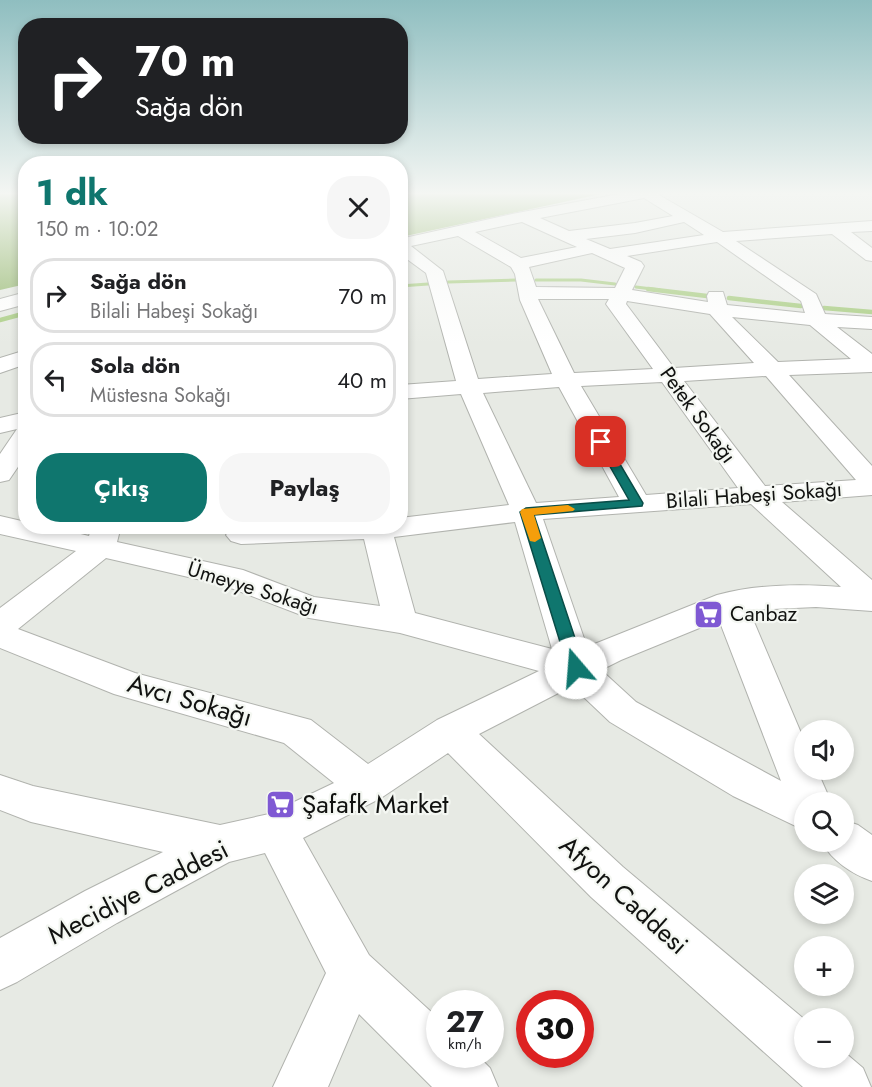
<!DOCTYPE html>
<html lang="tr">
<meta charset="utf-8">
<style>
:root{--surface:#fff;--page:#f6f6f6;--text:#202124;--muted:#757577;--line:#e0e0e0;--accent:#0f766e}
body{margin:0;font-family:Jost,sans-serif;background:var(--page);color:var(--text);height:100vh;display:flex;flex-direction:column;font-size:22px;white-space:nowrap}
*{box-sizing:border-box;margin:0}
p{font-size:20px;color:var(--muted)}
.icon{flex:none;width:33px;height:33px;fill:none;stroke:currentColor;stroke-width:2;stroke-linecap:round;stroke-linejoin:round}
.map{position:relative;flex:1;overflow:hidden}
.drawer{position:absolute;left:18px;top:156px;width:390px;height:378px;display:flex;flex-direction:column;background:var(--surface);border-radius:24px;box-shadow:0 3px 9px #0003}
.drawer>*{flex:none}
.top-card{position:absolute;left:18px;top:18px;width:390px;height:126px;border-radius:24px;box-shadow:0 3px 9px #0003;background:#202124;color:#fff;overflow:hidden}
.tools{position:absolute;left:794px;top:720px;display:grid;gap:12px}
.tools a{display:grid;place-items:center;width:60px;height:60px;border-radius:50%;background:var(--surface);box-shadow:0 3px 9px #0003;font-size:30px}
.speed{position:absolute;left:426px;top:990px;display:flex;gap:12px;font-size:30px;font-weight:700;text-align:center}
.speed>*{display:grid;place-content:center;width:78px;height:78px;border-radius:50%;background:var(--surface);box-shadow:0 3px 9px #0003;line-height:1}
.speed small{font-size:15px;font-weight:400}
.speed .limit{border:9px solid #d22;background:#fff;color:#111}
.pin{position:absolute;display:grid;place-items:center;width:51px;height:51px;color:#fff;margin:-26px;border-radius:12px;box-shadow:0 3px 9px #0006}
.me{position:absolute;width:66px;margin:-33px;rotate:342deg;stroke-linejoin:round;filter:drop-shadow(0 0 4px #0008)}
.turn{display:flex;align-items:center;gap:21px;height:126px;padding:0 18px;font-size:27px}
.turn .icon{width:78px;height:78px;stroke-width:2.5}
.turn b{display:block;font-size:42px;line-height:51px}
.round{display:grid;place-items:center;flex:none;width:63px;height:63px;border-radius:24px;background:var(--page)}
.headline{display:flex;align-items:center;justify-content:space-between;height:102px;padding:0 18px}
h1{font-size:36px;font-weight:700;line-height:45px;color:var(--accent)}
.action{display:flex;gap:12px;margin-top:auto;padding:12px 18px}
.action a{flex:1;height:69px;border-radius:24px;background:var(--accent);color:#fff;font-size:24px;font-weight:700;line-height:69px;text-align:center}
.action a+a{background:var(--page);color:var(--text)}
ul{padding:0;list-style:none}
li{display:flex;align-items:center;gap:18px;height:75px;margin:0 12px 9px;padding:0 6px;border:3px solid var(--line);border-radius:24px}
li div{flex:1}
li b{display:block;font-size:22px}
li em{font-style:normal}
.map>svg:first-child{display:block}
</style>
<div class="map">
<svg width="872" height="1087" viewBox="0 0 872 1087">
<rect width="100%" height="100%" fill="#e7eae4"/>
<!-- forest -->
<g fill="#97b971">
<polygon points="0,192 25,192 26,284 0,290"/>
<polygon points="401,192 610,192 401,237"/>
</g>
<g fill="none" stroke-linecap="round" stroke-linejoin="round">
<!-- stream-far1 -->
<g stroke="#abce85" stroke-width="3">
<polyline points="536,280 581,280 615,284"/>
<polyline points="448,282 516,280"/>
<polyline points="400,286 428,284"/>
<polyline points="636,287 660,290"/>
</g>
<!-- stream -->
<g stroke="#abce85" stroke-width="4.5">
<polyline points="648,289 707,296"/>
<polyline points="729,298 801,306"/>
<polyline points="824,308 872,312"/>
<polyline points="0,320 26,313"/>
</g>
<defs>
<g id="minor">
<path d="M630,192H662L659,195L723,232L872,221V231L851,232L872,248V261L866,260L832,234L736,241L816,294L825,314L872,317V329L837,327L872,354V372L789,375L872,466V495L782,502L872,580V611L816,607L749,610L804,740V770H817L831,802H804V830L733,796L610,722L572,686L479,734L623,867L804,1019V1058H843V1051L863,1068L871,1087H803L591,897L448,753L381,798L303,838L369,955L440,1020V1054H476L490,1068L498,1087H432L359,1014L328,1087H273L326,973L265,853L229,862L117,923L17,982L0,990V938L85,891L163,852L31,822L0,810V775L33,786L220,825L269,814L334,783L284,743L114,694L0,648V608L76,551L0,534V516L26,522V526H47L89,536L92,526H121L117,542L243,570L314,597L380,606L364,539L241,544L231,541L226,535L231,529L239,526H400V518L509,505L461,394L400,399V385L456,381L426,273L400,254V239L512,214ZM644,198L673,216L635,223L569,231L540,218ZM522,222L577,247L521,258L475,232ZM684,222L704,235L610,249L586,239L635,233ZM458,236L511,267L515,274L520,300L552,374L478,379L443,271L411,246ZM717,242L801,301L805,313L727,305L723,292H709L707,296L708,302L632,290L644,266L641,262L627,256ZM592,253L625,268L615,288L536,287L529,267ZM538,299H609L606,304L653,369L574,373ZM627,301L710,314L754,363L674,368L626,304ZM732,317L810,325L851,359L778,362ZM766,376L856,480L765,486L684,381ZM662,382L738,488L646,495L581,386ZM559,387L619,497L536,503L483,393ZM751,504L841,587C801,584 757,584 717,595L587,647L543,519ZM515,522L552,649L415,613L394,537ZM106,558L223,585L309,618L400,633L539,671L437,720L368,764L311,720L135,673L18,629ZM719,620L781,781L636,702L601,670L621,660Z"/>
<polygon points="26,292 26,304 0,311 0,299"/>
<polygon points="26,350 26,364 0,373 0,358"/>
<polygon points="26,412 26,455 9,480 0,482 0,454 17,429 0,433 0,418"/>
<path d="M843,820L858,825L872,835V881C852,874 832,861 822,842H843Z"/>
</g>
</defs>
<!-- minor casing -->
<use href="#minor" stroke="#b1b3ae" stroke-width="2"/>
<!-- minor -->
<use href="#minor" fill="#fff" fill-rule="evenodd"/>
</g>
<!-- sky -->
<linearGradient id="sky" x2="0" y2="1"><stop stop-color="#8fbec0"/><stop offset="0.56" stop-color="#f4f6f3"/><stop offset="1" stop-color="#f4f6f3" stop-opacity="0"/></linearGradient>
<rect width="872" height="345" fill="url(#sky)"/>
<!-- route -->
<polygon fill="#0f766e" stroke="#0a4d48" stroke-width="1.5" points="601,438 607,442 643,503 642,506 534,515 585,668 582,672 571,672 568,668 520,512 526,508 629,500 596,442"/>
<!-- slow -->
<polygon fill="#f59e0b" points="568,505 575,509 573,511 534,515 541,538 535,542 530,541 520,512 522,509"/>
<!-- icons -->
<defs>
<symbol id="supermarket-square" viewBox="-11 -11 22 22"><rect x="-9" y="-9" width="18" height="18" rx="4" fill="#7f59d3" stroke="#f4f7f2"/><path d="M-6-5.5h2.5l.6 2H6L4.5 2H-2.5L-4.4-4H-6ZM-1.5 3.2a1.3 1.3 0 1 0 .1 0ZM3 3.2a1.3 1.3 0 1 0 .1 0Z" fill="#fff"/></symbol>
</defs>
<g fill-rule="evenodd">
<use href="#supermarket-square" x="692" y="598" width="33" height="33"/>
<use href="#supermarket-square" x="264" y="788" width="33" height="33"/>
</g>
<g text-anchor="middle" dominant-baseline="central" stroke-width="4.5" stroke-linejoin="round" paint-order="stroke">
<!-- street labels -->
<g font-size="21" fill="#111210" stroke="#f4f7f2">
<text transform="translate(698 415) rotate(54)">Petek Sokağı</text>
<text transform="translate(754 495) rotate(-4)">Bilali Habeşi Sokağı</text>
<text transform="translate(253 588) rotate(17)">Ümeyye Sokağı</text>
</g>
<!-- poi labels -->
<g font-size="21" fill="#111210" stroke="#f4f7f2" text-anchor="start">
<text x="730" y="614">Canbaz</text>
</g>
<!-- near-street labels -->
<g font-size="26" fill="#111210" stroke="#f4f7f2">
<text transform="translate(190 700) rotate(16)">Avcı Sokağı</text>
<text transform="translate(138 892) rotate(-27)">Mecidiye Caddesi</text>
<text transform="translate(624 895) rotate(42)">Afyon Caddesi</text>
</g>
<!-- near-poi labels -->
<g font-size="26" fill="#111210" stroke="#f4f7f2" text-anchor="start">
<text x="302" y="804">Şafafk Market</text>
</g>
</g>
</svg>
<div class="tools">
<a><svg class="icon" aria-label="sound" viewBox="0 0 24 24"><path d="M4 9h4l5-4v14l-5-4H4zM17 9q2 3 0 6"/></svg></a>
<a><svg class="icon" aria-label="search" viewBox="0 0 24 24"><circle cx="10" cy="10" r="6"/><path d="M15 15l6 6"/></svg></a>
<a><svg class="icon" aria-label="layers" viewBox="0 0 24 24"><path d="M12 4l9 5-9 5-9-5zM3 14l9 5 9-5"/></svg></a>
<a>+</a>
<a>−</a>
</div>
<div class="speed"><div>27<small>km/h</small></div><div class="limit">30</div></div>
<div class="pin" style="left:601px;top:442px;background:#d93025"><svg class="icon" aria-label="arrive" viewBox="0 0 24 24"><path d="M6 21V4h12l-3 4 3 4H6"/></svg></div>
<svg class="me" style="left:576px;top:668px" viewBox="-20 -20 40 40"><circle r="19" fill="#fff"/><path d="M0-13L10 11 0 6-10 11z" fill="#0f766e"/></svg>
<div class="top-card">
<div class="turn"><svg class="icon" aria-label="right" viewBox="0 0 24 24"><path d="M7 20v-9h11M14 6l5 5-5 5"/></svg><div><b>70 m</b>Sağa dön</div></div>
</div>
<section class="drawer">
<div class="headline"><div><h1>1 dk</h1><p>150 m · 10:02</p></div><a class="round"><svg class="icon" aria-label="close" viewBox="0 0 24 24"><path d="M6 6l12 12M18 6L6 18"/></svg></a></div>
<ul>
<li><svg class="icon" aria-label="right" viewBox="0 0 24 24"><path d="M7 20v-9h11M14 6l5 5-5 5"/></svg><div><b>Sağa dön</b><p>Bilali Habeşi Sokağı</p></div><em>70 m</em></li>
<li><svg class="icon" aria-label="left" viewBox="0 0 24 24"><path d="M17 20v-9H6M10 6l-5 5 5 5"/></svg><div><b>Sola dön</b><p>Müstesna Sokağı</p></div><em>40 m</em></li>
</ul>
<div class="action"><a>Çıkış</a><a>Paylaş</a></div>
</section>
</div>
